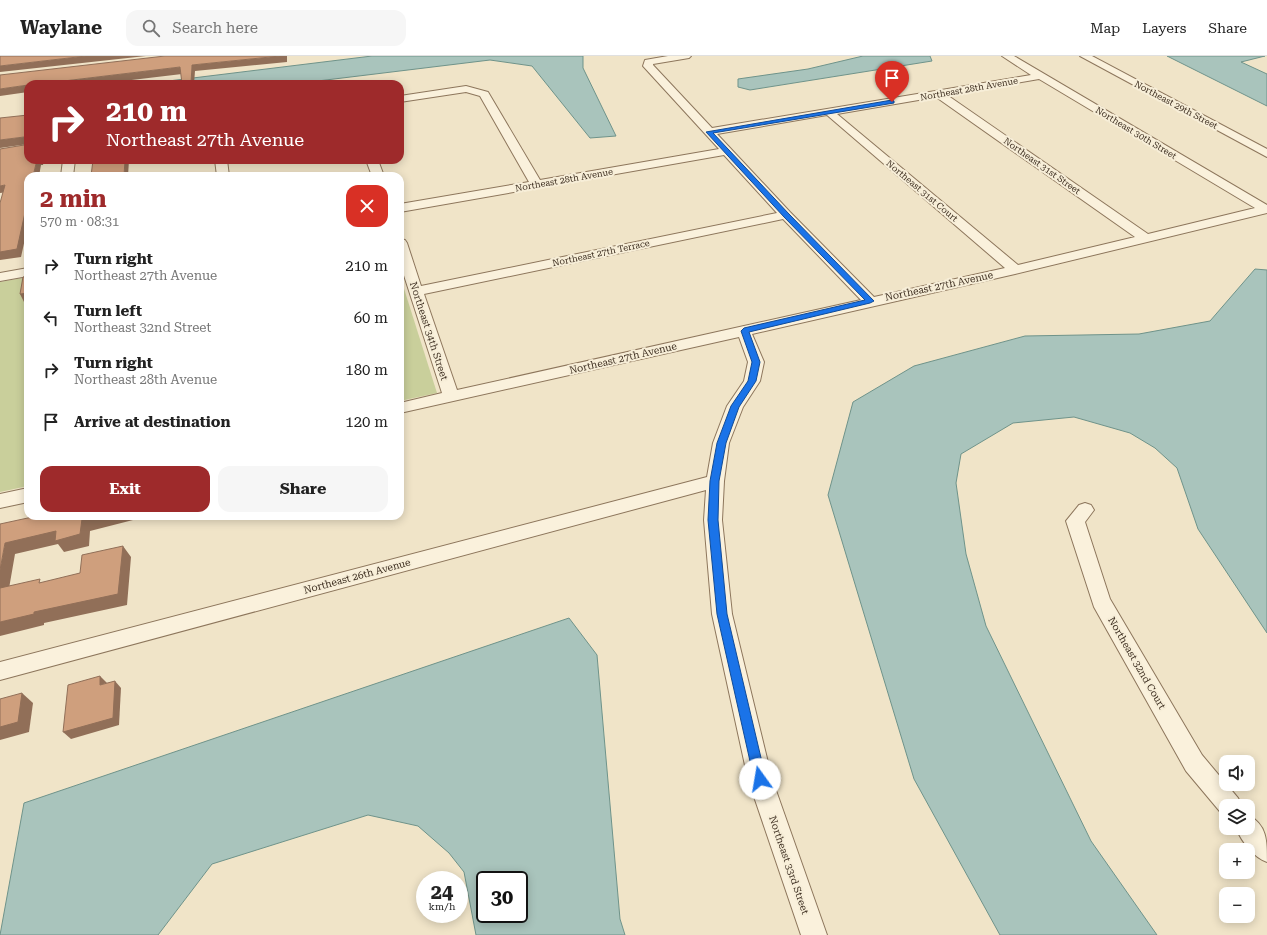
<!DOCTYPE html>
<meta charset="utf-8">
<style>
:root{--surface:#fff;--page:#f6f6f6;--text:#222;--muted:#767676;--line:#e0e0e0;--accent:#9e2a2b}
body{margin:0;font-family:"Roboto Serif",serif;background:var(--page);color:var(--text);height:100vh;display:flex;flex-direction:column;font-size:15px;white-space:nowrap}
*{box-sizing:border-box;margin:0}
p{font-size:13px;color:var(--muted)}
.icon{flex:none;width:22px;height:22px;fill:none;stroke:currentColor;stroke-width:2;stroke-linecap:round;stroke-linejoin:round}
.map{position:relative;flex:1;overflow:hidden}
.panel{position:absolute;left:24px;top:116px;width:380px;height:348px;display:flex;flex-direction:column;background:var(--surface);border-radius:12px;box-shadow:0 2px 10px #0003}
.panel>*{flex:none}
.hud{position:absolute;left:24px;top:24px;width:380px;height:84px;border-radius:12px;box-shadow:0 2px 10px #0003;background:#9e2a2b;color:#fff;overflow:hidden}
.fabs{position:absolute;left:1219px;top:699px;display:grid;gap:8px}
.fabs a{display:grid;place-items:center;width:36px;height:36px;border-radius:8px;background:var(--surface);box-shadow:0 2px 10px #0003;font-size:20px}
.speed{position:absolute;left:416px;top:815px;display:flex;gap:8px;font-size:20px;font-weight:700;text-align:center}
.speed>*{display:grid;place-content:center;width:52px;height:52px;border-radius:50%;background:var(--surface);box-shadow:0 2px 10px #0003;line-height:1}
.speed small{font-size:10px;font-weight:400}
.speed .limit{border:2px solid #111;border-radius:6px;background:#fff;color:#111}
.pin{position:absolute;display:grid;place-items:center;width:34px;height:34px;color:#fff;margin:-41px -17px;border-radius:50% 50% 50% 0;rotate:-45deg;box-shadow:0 0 4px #0007}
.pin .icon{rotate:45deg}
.me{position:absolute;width:44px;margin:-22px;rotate:347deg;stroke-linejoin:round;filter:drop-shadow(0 0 3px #0008)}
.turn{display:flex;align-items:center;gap:14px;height:84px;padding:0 16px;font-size:18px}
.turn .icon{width:52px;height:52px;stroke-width:2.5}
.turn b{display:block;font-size:28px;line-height:34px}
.round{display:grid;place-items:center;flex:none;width:42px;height:42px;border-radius:12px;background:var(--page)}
.headline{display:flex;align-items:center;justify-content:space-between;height:68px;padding:0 16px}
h1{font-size:24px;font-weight:700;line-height:30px;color:var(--accent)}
.button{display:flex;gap:8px;margin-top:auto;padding:8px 16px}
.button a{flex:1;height:46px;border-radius:12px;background:var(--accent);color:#fff;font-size:16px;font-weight:700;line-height:46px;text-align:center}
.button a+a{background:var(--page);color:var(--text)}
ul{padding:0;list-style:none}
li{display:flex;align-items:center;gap:12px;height:52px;padding:0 16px}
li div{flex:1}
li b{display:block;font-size:15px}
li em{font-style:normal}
header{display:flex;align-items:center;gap:24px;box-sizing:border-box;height:56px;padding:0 20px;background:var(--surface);border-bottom:1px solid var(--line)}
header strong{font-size:19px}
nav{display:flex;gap:22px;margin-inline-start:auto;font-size:14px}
.search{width:280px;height:36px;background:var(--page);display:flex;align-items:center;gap:10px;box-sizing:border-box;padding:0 14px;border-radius:12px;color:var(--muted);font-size:15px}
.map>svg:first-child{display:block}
</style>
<header>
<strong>Waylane</strong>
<div class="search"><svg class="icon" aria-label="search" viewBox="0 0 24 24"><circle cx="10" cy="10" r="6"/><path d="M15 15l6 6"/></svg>Search here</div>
<nav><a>Map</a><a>Layers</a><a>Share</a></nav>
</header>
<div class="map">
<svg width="1267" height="879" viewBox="0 0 1267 879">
<rect width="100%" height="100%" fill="#f0e4c8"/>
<!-- green -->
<g fill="#c9cf9b">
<polygon points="400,220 437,337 400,345"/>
<polygon points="28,221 28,430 0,436 0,226"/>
</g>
<!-- water -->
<g fill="#a9c4bc" stroke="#6f938a" fill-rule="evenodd">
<polygon points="372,0 583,0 583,12 616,80 590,82 532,10 490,4 293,28 144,28"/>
<polygon points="863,0 930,0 932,5 750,34 738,31 738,23 808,13"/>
<polygon points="1167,0 1265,0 1241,6 1267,18 1267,50"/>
<polygon points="1255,213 1267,214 1267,577 1198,473 1177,412 1155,392 1130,377 1074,361 1013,367 961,398 956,427 966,498 986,570 1091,785 1157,879 1000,879 914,723 828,439 853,346 914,310 1025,280 1139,278 1210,265"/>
<path d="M569,562L597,599L620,863L625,879H476L464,816L449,797L418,770L368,759L212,808L158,879H0L24,747ZM485,824H519V858H485Z"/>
</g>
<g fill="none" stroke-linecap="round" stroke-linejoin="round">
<defs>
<g id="minor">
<path d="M668,0H691L689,2L653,8V9L712,72L1031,19L1002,0H1014L1267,149V157L1015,218L752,278L764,306L760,325L743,351L729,387L724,425L722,464L732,558L772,723L827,879H801L748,723L712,558L704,464L706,434L0,624V606L707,421L713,387L727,350L744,325L748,306L739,281L400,357V347L442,337L400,207V183L405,184L407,187L421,230L777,157L724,99L400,156V148L529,126L480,40L466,36L400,46V40L466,30L488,36L540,124L719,93L643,10L645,4ZM1039,23L1255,152L1148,178L947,39ZM936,41L1135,181L1018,209L837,58ZM827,59L1005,212L874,241L790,156L717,78ZM783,163L861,244L457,334L424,238Z"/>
<polygon points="1080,0 1092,0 1267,93 1267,101"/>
<polygon points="63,104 75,104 73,120 61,120"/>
<polygon points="215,104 227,104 229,120 217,120"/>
<polygon points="366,104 378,104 384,120 372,120"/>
<polygon points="28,212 28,220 0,225 0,217"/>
<polygon points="28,432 28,446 0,452 0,438"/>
<polygon points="1085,447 1091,449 1094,454 1085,466 1110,543 1202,699 1238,742 1242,750 1226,750 1226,760 1222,758 1186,715 1094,551 1066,465 1079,449"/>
<path d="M1248,759C1267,769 1267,784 1267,806C1253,801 1242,786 1236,772H1248Z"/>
</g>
</defs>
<!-- minor casing -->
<use href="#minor" stroke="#8d765c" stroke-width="2"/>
<!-- minor -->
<use href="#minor" fill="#faf1dc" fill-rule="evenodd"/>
</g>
<!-- shaded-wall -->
<g fill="#916f58">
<polygon points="86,0 146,0 0,16 0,10"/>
<polygon points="280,0 287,0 287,6 195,15 194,28 191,28 192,9"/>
<polygon points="180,11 182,18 98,28 39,28"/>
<polygon points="28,29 28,36 0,40 0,33"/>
<polygon points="24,81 28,88 0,92 0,84"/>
<polygon points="37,104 44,104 43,109 41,109 39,120 33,120"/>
<polygon points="125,104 129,104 128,120 124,120"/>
<polygon points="5,129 9,136 0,137 0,130"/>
<polygon points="28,143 28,169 21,201 0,204 0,196"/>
<polygon points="28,237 28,245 24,246 20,238"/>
<polygon points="96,460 133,460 133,464 90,475 89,490 64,496 58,488 15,498 7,544 0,537 0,514 5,487 82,463"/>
<polygon points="123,490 131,501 127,549 44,567 44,569 0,580 0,566 34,556"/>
<polygon points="100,620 107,627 100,629"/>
<polygon points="115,625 121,632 119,669 71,683 63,676"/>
<polygon points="22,637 33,647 29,676 0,684 0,671"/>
</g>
<!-- building -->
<g fill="#cf9f7d" stroke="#916f58">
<polygon points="0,0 86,0 0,10"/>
<polygon points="165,0 280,0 192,9 191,28 182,28 180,11 39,28 28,28 28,29 0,33 0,19"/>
<polygon points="28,59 28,104 37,104 33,120 28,120 28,143 17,193 0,196 0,147 5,129 0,130 0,93 24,89 26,82 24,81 0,84 0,62"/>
<polygon points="93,104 125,104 124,120 91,120"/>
<polygon points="28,220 28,237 20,238 23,221"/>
<polygon points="37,460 96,460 82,463 80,478 55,485 56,475 5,487 0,514 0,468"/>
<polygon points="123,490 118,538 34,556 34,558 0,566 0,532 40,523 39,527 80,517 82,499"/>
<polygon points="100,620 100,629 115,625 113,662 63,676 68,629"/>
<polygon points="22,637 18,666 0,671 0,643"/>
</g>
<!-- route -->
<polygon fill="#1a73e8" stroke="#114b97" points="892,44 894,45 894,47 713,77 789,158 874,245 870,247 749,276 760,306 756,325 739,351 726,387 719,425 718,464 727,558 766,723 764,727 760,729 756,727 754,723 717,558 708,464 710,425 717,387 731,350 748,325 752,306 741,275 744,272 865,244 784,161 706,76"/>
<g text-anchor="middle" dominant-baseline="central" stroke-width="4" stroke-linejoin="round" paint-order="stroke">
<!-- far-street labels -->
<g font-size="9" fill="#3d2e20" stroke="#f7eed8">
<text transform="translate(969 33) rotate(-10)">Northeast 28th Avenue</text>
<text transform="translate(1176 49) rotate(28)">Northeast 29th Street</text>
<text transform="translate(1136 77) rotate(31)">Northeast 30th Street</text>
<text transform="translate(1042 110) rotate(35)">Northeast 31st Street</text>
<text transform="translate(564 124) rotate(-10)">Northeast 28th Avenue</text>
<text transform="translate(922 135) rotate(40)">Northeast 31st Court</text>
<text transform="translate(601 197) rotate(-12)">Northeast 27th Terrace</text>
</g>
<!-- street labels -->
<g font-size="10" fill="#3d2e20" stroke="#f7eed8">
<text transform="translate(939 230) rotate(-12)">Northeast 27th Avenue</text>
<text transform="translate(429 275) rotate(72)">Northeast 34th Street</text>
<text transform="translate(623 302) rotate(-13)">Northeast 27th Avenue</text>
<text transform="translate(357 520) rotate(-15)">Northeast 26th Avenue</text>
<text transform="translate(1137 607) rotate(60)">Northeast 32nd Court</text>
<text transform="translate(789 809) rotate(71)">Northeast 33rd Street</text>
</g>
</g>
</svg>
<div class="fabs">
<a><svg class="icon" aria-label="sound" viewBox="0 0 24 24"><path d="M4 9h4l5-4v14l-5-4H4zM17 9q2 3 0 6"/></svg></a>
<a><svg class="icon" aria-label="layers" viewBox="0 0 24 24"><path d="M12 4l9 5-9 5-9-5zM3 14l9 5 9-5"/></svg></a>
<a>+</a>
<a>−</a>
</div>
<div class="speed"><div>24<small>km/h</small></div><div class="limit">30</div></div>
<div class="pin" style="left:892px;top:46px;background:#d93025"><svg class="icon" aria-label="arrive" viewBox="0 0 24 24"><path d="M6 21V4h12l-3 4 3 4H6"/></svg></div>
<svg class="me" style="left:760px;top:723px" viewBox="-20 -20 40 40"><circle r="19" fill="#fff"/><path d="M0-13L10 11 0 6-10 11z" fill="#1a73e8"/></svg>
<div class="hud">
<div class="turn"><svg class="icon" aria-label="right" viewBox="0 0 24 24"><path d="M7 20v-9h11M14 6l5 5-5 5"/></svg><div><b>210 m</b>Northeast 27th Avenue</div></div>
</div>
<section class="panel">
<div class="headline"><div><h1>2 min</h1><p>570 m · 08:31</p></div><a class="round" style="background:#d93025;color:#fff"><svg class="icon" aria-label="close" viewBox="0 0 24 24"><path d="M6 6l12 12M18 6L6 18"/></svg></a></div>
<ul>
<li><svg class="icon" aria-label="right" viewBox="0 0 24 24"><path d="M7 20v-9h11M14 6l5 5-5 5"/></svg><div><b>Turn right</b><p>Northeast 27th Avenue</p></div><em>210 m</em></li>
<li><svg class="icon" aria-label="left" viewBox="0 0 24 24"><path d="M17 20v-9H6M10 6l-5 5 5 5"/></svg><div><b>Turn left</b><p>Northeast 32nd Street</p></div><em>60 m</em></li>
<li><svg class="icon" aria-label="right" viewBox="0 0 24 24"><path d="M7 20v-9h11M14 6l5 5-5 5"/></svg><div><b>Turn right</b><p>Northeast 28th Avenue</p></div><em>180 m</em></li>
<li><svg class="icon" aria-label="arrive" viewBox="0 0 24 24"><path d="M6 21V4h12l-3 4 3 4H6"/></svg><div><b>Arrive at destination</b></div><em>120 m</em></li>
</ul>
<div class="button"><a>Exit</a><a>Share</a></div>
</section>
</div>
